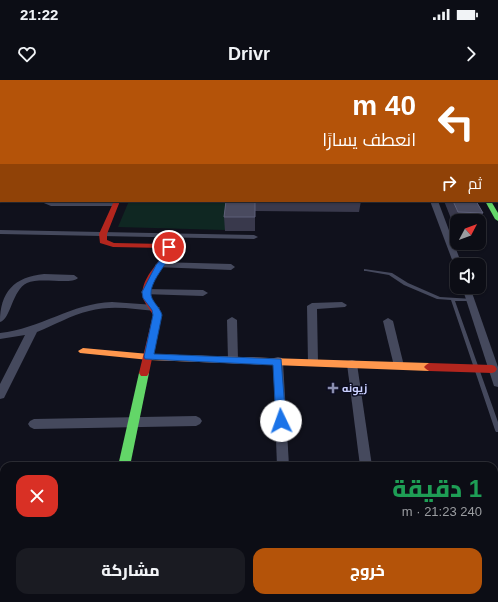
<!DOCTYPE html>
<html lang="ar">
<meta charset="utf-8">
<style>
:root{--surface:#0c0d15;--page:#1a1b22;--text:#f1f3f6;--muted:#9a9ca0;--line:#2c2d34;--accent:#b45309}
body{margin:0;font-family:Arial,Cairo,sans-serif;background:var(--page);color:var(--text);direction:rtl;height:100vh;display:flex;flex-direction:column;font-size:15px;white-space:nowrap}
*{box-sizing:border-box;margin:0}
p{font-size:13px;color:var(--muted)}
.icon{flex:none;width:22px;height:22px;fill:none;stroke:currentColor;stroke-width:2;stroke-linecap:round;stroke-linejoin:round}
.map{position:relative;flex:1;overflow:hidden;direction:ltr}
.side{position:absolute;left:0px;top:382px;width:498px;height:140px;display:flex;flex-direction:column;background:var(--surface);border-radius:12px 12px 0 0;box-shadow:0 1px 3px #0004,0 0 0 1px var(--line);direction:rtl}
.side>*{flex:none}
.top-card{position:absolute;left:0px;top:0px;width:498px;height:122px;box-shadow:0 1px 3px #0004,0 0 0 1px var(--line);direction:rtl;background:#b45309;color:#fff;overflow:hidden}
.needle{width:26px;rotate:49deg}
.fabs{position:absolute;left:450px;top:134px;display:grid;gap:8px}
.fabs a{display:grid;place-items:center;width:36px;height:36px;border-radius:8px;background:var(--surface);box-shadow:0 1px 3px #0004,0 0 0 1px var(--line);font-size:20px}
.pin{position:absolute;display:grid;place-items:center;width:34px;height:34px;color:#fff;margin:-17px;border:2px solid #fff;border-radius:50%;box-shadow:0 1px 4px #0007}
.me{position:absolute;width:44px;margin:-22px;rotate:357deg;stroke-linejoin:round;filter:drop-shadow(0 0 3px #0008)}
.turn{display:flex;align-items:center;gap:14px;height:84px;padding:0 16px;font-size:18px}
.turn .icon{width:52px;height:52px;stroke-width:2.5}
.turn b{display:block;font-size:28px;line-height:34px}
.then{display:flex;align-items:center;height:38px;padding:0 16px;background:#0003;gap:8px;font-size:15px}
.round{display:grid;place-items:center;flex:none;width:42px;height:42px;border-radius:12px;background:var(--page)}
.head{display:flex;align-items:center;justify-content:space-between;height:68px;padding:0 16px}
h1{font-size:24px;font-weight:800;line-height:30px;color:#1e9e55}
.primary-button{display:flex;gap:8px;margin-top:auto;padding:8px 16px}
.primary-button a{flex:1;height:46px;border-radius:12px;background:var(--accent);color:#fff;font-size:16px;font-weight:800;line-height:46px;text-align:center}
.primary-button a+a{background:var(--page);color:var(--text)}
.status{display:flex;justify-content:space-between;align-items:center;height:28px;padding:0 20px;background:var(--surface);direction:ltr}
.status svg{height:11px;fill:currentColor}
header{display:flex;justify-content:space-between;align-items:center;height:52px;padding:0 16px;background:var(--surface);font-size:18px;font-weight:800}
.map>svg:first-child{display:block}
</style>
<div class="status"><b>21:22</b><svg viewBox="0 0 49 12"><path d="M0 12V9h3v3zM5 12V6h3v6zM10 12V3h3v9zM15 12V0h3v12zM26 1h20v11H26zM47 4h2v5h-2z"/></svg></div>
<header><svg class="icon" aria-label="forward" viewBox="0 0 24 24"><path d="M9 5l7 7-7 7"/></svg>Drivr<svg class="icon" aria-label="heart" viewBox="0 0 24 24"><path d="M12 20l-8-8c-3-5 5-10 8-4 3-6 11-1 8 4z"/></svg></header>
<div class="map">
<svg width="498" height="522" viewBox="0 0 498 522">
<rect width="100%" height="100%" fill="#10111c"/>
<!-- green -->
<g fill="#0f2722">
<polygon points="432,0 498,0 498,108 497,1"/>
<polygon points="129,121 229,121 225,150 118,147"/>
</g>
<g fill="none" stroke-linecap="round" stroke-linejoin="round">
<!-- canal -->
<g fill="#0a2a3e" fill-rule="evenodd">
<polygon points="470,0 476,0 477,1 471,1"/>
<rect x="497" y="28" width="1" height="5"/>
</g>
<!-- lane -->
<g fill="#45495d" fill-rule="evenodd">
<rect x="0" y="22" width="1" height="2"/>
<polygon points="364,189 392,193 408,203 440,217 473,219 473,220 471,221 455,221 498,342 498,352 496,352 495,350 451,220 437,219 404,205 389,195 366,191 364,191"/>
</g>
<!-- street -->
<g fill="#45495d" fill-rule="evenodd">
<rect x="15" y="0" width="9" height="1"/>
<rect x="47" y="0" width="10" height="1"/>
<rect x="0" y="43" width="1" height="4"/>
<rect x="0" y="96" width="1" height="4"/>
<polygon points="39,121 115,122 119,124 115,126 51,126"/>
<polygon points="430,121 438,121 462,185 457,185 457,187 454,185"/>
<polygon points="0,150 254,155 258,157 254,159 0,154"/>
<polygon points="159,182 231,184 235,187 231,190 156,187 155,185"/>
<path d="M44,194L74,195L78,198C72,205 40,197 27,203C12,210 11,239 0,242C0,212 14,197 44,194Z"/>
<polygon points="462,207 470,207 498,287 498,307 494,306 493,303"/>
<polygon points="146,209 203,210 208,213 203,216 143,214 141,212 143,210"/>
<path d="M112,222L155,225L160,228L155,231C134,229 111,225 89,231C71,235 55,245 37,252L4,318L0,319V304L25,255L0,259V253C40,249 72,223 112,222Z"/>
<polygon points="342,222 347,225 345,227 317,229 318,283 317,286 309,286 308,283 307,226 312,223"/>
<polygon points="232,237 237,240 238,280 237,283 229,283 228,280 227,240"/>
<polygon points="388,238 393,241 404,286 403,289 395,289 394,286 383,241"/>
<polygon points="278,277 282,278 283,281 289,386 277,386 273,281 274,278"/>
<polygon points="352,280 356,281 357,284 372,386 360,386 347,284 348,281"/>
<polygon points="196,336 200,338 202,341 200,344 196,346 34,349 30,347 28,344 30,341 34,339"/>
<polygon points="494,480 498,481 498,512 494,512"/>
<polygon points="87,518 101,518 101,522 85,522"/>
<polygon points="380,518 394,518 395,522 379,522"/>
</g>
<!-- fast -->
<g fill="#63d668" fill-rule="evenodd">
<rect x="417" y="0" width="5" height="1"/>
<polygon points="485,121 491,121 498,133 498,141 495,139"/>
<polygon points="144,289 147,290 149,293 130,386 118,386 139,293 141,290"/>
</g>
<!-- slow -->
<polygon fill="#ff974d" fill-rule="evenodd" points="83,268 149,274 429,283 432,285 434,287 432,289 429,291 149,280 80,273 78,271"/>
<!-- jam -->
<g fill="#b3261e" fill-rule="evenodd">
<path d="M114,121H120L107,154V160L114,163L165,164L175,169C167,183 146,201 152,219C154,225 159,229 161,235L149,293L147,296H141L139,293L153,235C150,229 145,224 143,218C139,200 159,183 167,170L164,168L113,167L100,163L99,154Z"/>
<polygon points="429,283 492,285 495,286 497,289 495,292 492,293 429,291 426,289 424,287 426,285"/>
</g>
</g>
<!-- wall -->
<g fill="#39394c">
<polygon points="226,121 361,121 359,132 255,131 255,151 225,151 224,137"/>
<polygon points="444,121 476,121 483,133 479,143 479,141 457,141 457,146 454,146"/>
</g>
<!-- shaded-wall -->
<polygon fill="#222230" points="1,4 1,17 0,17 0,5"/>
<!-- building -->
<g fill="#494a5f" stroke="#5d5f78">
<polygon points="319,0 382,0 383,1 319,1"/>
<polygon points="226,121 255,121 255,137 224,137"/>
<polygon points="453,121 476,121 483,133 458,132"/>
</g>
<!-- route -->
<path fill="#1a73e8" stroke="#114b97" d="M169,165L175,169C169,181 151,200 151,213C150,220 160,227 162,235L154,274L281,279L286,341L285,344L281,345L277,344L276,341L273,285L145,279L144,277L153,235L152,230L143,218L142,212L156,185L165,174L167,166Z"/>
<!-- markers -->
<path fill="#8a8eb0" stroke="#0c0d20" stroke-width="1.5" d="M331 302h4v4h4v4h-4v4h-4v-4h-4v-4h4z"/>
<g text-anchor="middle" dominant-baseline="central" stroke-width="3" stroke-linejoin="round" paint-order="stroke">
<!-- poi labels -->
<g font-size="11" font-weight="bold" fill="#cbd1ff" stroke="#0c0d20" text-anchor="start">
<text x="342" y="308">زيونه</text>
</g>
</g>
</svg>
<div class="fabs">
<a><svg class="needle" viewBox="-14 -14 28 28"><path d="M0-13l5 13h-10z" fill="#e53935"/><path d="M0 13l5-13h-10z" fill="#9a9ca0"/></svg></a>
<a><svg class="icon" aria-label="sound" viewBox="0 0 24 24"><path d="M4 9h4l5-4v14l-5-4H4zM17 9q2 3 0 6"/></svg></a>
</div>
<div class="pin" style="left:169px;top:167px;background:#d93025"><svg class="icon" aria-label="arrive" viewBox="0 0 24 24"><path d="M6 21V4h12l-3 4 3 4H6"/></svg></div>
<svg class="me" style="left:281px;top:341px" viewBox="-20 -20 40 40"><circle r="19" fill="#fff"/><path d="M0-13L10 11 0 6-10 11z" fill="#1a73e8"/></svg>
<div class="top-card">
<div class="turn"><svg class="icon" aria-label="left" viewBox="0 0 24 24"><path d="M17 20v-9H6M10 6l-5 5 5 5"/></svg><div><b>40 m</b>انعطف يسارًا</div></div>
<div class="then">ثم<svg class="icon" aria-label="right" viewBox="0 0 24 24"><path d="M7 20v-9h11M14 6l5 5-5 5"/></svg></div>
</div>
<section class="side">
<div class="head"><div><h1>1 دقيقة</h1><p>240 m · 21:23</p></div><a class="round" style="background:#d93025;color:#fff"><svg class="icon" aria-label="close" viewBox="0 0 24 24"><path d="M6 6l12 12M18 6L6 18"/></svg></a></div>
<div class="primary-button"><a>خروج</a><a>مشاركة</a></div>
</section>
</div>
